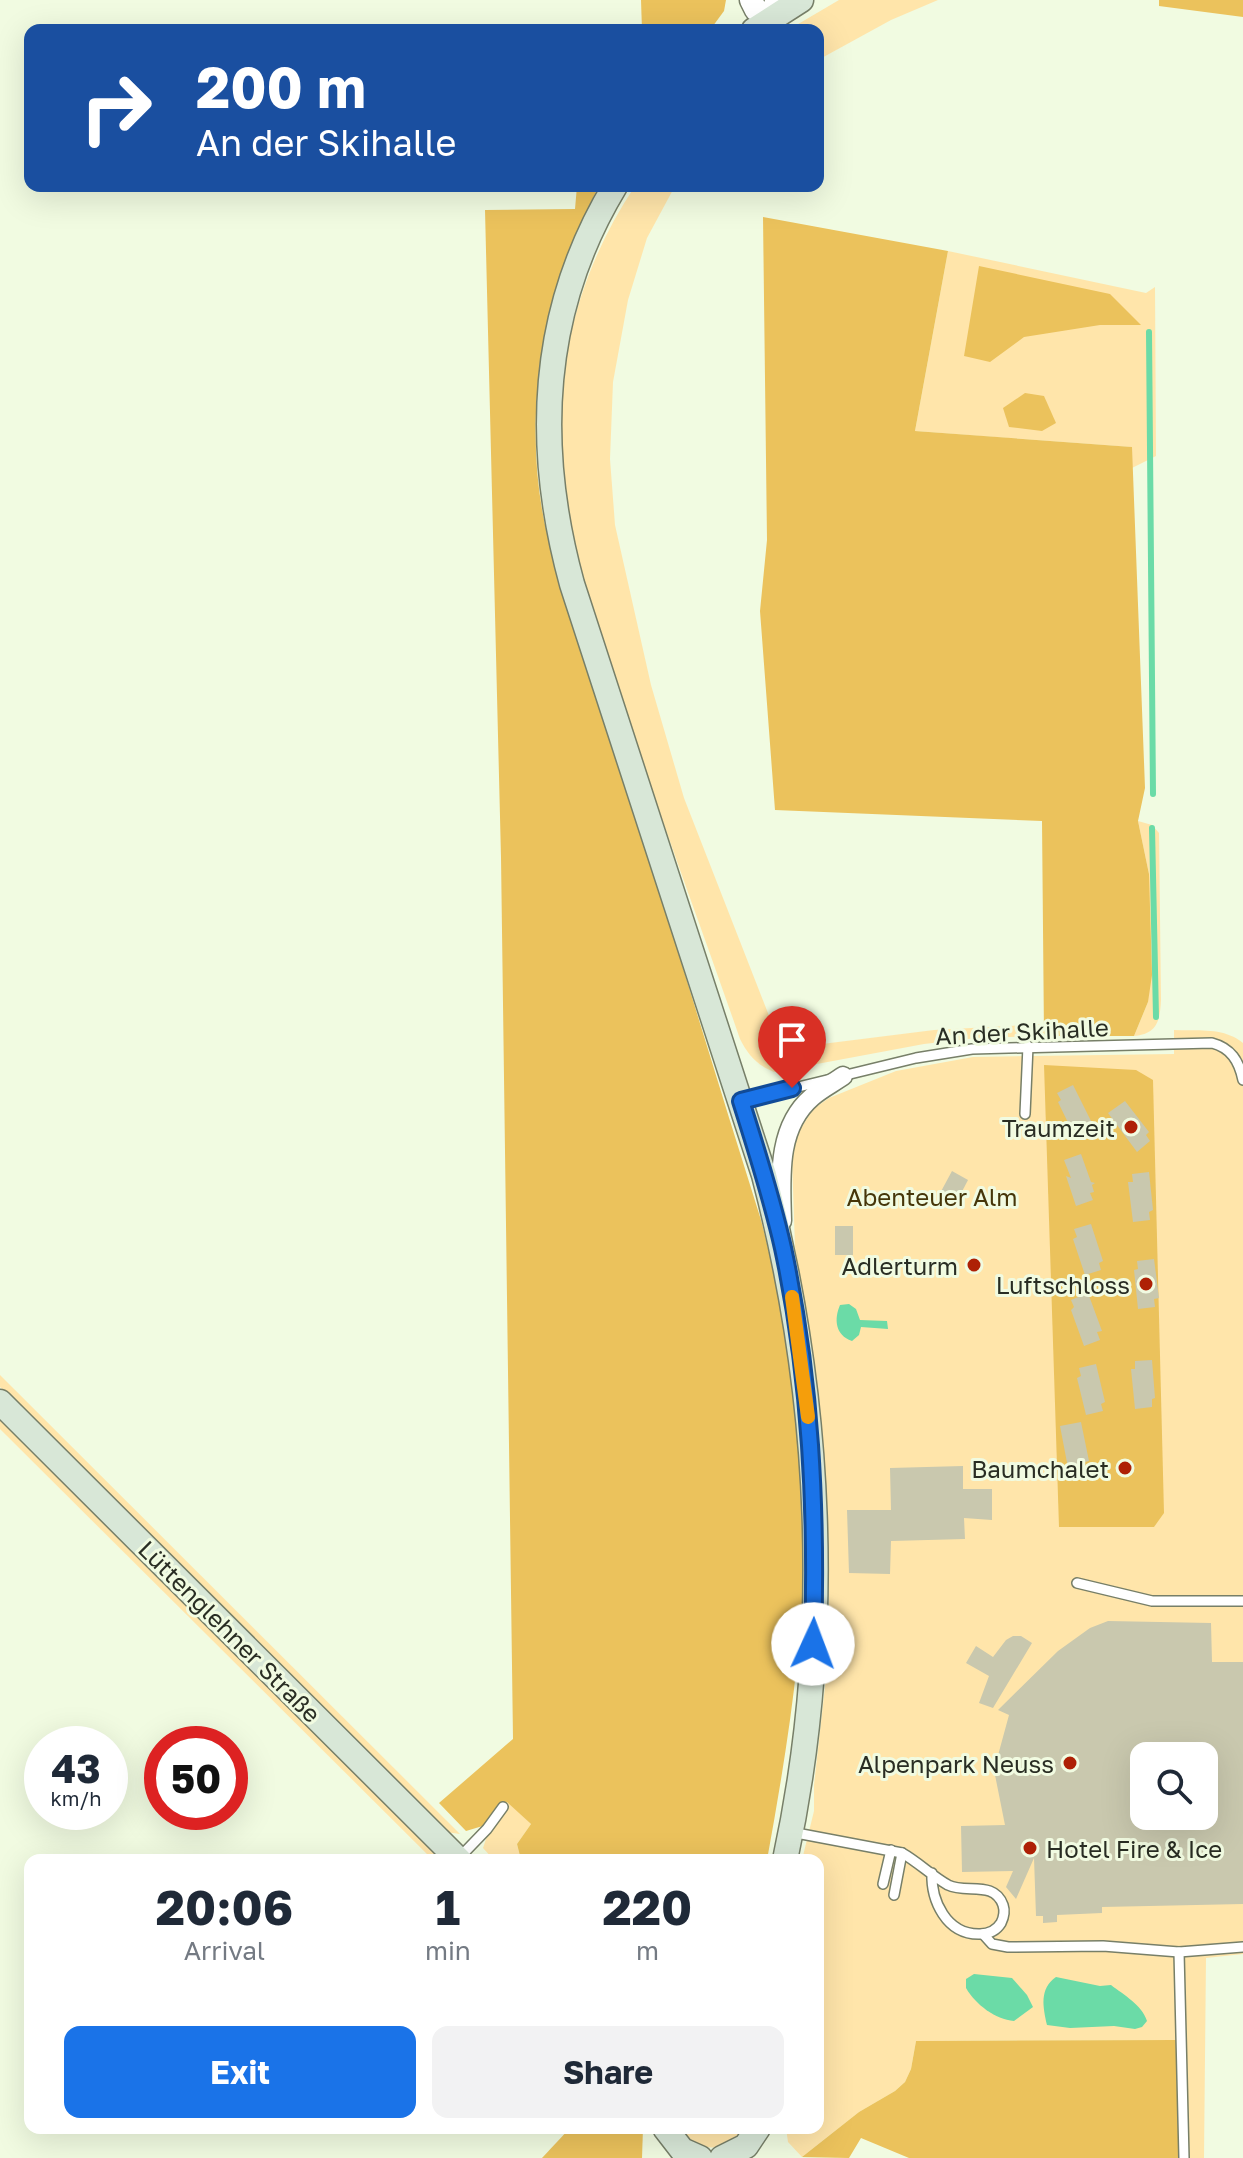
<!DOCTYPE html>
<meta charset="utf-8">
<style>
:root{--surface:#fff;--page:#f2f2f3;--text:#1f2937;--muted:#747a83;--accent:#1a73e8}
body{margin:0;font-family:"Golos Text",sans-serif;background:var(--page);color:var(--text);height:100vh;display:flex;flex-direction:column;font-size:30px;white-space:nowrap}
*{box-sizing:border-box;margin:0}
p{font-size:26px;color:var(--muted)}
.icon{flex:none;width:44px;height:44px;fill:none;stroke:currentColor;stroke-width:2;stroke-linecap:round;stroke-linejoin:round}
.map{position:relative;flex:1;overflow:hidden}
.details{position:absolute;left:24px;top:1854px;width:800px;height:280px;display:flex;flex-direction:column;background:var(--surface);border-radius:16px;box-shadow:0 8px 32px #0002}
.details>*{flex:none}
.banner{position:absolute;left:24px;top:24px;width:800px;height:168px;border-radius:16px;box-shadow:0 8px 32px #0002;background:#1a4fa0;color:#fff;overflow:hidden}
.fabs{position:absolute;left:1130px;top:1742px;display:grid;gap:16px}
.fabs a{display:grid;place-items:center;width:88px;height:88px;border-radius:16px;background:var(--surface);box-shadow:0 8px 32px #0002;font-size:40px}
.speed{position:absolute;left:24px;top:1726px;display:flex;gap:16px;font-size:40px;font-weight:700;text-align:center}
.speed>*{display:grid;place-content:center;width:104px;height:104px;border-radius:50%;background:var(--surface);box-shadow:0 8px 32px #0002;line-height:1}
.speed small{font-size:20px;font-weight:400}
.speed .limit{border:12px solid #d22;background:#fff;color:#111}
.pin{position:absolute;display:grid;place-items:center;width:68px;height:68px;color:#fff;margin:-82px -34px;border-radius:50% 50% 50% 0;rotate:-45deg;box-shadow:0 0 8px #0007}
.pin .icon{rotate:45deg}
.me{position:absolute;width:88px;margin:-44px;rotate:2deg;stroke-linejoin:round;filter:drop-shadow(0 0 6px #0008)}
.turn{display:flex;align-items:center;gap:28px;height:168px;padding:0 40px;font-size:36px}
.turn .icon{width:104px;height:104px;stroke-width:2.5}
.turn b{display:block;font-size:56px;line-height:68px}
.eta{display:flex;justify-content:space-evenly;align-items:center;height:136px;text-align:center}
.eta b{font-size:48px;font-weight:700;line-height:56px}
.action{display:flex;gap:16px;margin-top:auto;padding:16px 40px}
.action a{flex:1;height:92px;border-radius:16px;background:var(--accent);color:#fff;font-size:32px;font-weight:700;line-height:92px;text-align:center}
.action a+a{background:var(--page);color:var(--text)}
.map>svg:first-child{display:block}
</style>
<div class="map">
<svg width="1243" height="2158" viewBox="0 0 1243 2158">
<rect width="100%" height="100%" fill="#f1fbe1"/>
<!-- green -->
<g fill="#ffe5aa" fill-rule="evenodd">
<polygon points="839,0 938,0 891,20 818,60 818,30 788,30"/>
<path d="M635,186H675L647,238L628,300L613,382L610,459L615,525L651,685L684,798L782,1049L934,1030L1044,1024V1036L977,1038L924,1044L774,1072C757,1065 748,1055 740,1039C703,932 663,826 628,718C608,657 584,596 570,533C543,413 567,287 635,186Z"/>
<polygon points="948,251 1146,293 1155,287 1156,456 1132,468 1131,447 915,431"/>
<path d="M1138,821L1152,825L1159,833L1161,1000C1160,1021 1157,1034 1134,1036L1148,1002L1149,874Z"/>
<path d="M1174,1030C1198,1031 1224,1027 1243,1043V1954L1206,1958L1204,2158H1188L1185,2040L916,2041L911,2069L905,2082L895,2091L859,2112L802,2157L788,2142L786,2128H818V1860H802L814,1811V1785L828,1660L829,1602L820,1419L810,1339L795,1247L792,1159L796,1136L813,1109L829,1098L896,1071L973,1057L1174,1054ZM1144,1756H1204V1816H1144Z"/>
<polygon points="0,1375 460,1834 446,1832 0,1387"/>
<polygon points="0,1415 446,1860 433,1860 0,1429"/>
<polygon points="507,1801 531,1824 517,1844 521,1860 494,1860 483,1848 489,1830 505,1808"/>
<path d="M674,2128H744C719,2158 700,2150 674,2128Z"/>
</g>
<!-- forest -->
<g fill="#ebc25c">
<polygon points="641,0 726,0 724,11 710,30 642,30"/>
<polygon points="1159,0 1243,0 1243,17 1159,6"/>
<path d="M577,186H599C543,290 519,421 548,538C571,634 609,726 638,821C679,954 719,1087 761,1220C788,1324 803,1431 804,1539C804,1647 786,1755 767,1860H521L517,1844L531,1824L507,1802L486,1825L466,1831L439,1803L513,1739L501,857L485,210L575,209Z"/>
<polygon points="763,217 948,251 915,431 1132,447 1145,788 1138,821 1149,874 1152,975 1148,1002 1134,1036 1044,1036 1042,821 775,810 760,611 767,540"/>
<polygon points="979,266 1110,294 1141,325 1100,325 1024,337 990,362 964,356"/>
<polygon points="1025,393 1044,396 1056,423 1042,431 1009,427 1003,408"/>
<polygon points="1044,1065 1136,1070 1153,1080 1164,1513 1154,1527 1059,1527"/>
<polygon points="1176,2040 1180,2158 909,2158 861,2138 849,2158 802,2157 859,2112 895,2091 905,2082 911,2069 916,2041"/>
<polygon points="570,2128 643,2128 642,2158 542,2158"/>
</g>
<!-- water -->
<g fill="#6bdba7">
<path d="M849,1304L856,1309L860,1320L887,1321L888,1329L861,1327L859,1335L852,1341C835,1335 834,1319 840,1305Z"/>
<path d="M974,1974L1012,1978L1027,1995L1033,2007L1014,2021C995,2019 976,2005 966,1988V1979Z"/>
<path d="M1056,1977L1100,1986L1111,1985C1124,1995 1142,2005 1147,2021L1142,2027L1135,2029L1114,2026L1070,2028L1047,2025C1043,2007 1039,1989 1056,1977Z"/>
</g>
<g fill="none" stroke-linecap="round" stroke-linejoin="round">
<!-- stream -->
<g stroke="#6bdba7" stroke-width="6">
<polyline points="1149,332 1153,794"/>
<polyline points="1152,828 1156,1017"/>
</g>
</g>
<!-- building -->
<g fill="#c9c8ae" fill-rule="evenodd">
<polygon points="1073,1085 1094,1127 1075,1137 1058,1102 1061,1100 1057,1093"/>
<polygon points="1125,1101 1149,1132 1146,1135 1150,1141 1137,1152 1108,1113"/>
<polygon points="1081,1154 1091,1182 1095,1183 1092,1185 1094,1192 1090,1193 1093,1200 1076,1206 1066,1176 1071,1178 1064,1160"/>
<polygon points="952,1171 968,1180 955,1205 938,1197"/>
<polygon points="1149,1172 1153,1210 1149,1212 1150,1220 1133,1222 1128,1182 1133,1182 1132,1174"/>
<polygon points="1091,1224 1103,1261 1099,1263 1101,1270 1085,1275 1073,1239 1077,1237 1074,1229"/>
<rect x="835" y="1226" width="18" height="29"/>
<polygon points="1154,1259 1159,1298 1154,1299 1155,1307 1138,1309 1134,1270 1138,1269 1137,1261"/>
<polygon points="1088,1293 1102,1331 1097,1332 1100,1340 1084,1346 1071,1310 1074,1307 1071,1300"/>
<polygon points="1152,1360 1155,1398 1152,1399 1152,1407 1135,1409 1131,1369 1135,1369 1135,1361"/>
<polygon points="1096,1364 1105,1402 1101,1404 1103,1411 1086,1415 1077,1378 1081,1376 1079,1368"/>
<polygon points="1081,1422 1089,1461 1085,1462 1086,1470 1069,1473 1060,1426"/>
<polygon points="963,1466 963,1489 992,1489 992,1520 964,1518 965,1539 891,1541 890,1574 849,1573 847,1510 891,1510 890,1468"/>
<path d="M1108,1621L1211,1623L1212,1662H1243V1904L1102,1907V1913L1057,1915V1922L1043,1923V1916H1036L1034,1858L1016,1899L1006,1887L1013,1871L962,1872L961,1826L1005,1825L994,1770L1009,1715L998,1710L1058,1651L1090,1628ZM1144,1756H1204V1816H1144Z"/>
<polygon points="1013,1636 1021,1636 1032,1643 993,1708 979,1703 989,1676 966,1663 976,1646 993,1657 1006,1640"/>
</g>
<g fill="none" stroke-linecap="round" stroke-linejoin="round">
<defs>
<g id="service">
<path d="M842,1076L916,1058L972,1049L1212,1043C1231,1048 1239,1061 1243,1080"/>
<polyline points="741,1101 827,1080"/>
<polyline points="1025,1114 1028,1046"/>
<polyline points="1077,1583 1152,1601 1243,1601"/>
<path d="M791,1832L902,1853C918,1862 932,1876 948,1885C966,1894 994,1880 1003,1905C1005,1911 1004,1917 1001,1923C996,1931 989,1934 980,1934C946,1935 931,1900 932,1873"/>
<polyline points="459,1858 487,1829 503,1807"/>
<polyline points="883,1884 891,1850"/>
<polyline points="894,1895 902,1853"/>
<polyline points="983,1934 992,1944 1008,1947 1103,1946 1179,1952 1243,1947"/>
<polyline points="1179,1952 1184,2158"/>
</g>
<path id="minor" d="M782,1221C781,1179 776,1128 812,1097C821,1089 833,1083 843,1076"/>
<polyline id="tertiary" points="751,0 756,10 774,17 776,0"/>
<g id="secondary">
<polyline points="754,30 801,0"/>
<path d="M615,186C540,310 534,446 572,584L764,1175C822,1397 834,1634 785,1860"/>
<polyline points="0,1402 459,1860"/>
<polyline points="665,2128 682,2150 700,2158"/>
<polyline points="722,2158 746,2146 758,2128"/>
</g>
</defs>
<!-- service casing -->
<use href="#service" stroke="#777f68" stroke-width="12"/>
<!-- minor casing -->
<use href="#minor" stroke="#777f68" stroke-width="21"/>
<!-- tertiary casing -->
<use href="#tertiary" stroke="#777f68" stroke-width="25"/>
<!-- secondary casing -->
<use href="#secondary" stroke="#777f68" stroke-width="27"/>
<!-- service -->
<use href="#service" stroke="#fff" stroke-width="9"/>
<!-- minor -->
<use href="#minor" stroke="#fff" stroke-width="18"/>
<!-- tertiary -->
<use href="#tertiary" stroke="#fff" stroke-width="22"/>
<!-- secondary -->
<use href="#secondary" stroke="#d8e7d7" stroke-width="24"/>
</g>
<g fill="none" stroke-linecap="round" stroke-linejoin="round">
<defs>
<path id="route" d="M792,1088L741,1101C756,1149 772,1198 783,1248C811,1379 817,1511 813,1644"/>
</defs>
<!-- route casing -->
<use href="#route" stroke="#114b97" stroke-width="20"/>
<!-- route -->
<use href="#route" stroke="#1a73e8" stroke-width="14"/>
<!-- slow -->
<polyline stroke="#f59e0b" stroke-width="14" points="792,1297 808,1417"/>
</g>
<!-- markers -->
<g fill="#ae2005" stroke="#f1fbe1" stroke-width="3">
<circle cx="1131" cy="1127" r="8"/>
<circle cx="974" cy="1265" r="8"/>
<circle cx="1146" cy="1284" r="8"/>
<circle cx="1125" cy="1468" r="8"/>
<circle cx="1070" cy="1763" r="8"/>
<circle cx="1030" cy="1848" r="8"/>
</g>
<g text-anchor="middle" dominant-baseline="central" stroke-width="6" stroke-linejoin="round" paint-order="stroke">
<!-- street labels -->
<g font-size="24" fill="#292d23" stroke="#f1fbe1">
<text transform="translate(1022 1031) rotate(-3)">An der Skihalle</text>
<text transform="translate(230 1631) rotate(45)">Lüttenglehner Straße</text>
</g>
<!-- poi labels -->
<g font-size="24" fill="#292d23" stroke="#f1fbe1" text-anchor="end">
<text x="1115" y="1127">Traumzeit</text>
<text x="958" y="1265">Adlerturm</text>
<text x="1130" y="1284">Luftschloss</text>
<text x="1109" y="1468">Baumchalet</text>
<text x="1054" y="1763">Alpenpark Neuss</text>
<text x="1046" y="1848" text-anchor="start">Hotel Fire &amp; Ice</text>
</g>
<!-- park labels -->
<g font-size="24" fill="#463609" stroke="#f1fbe1">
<text x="932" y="1196">Abenteuer Alm</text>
</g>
</g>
</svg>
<div class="fabs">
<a><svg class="icon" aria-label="search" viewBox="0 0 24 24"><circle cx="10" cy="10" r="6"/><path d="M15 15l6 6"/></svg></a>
</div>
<div class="speed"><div>43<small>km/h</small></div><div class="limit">50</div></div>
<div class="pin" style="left:792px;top:1088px;background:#d93025"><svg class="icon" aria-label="arrive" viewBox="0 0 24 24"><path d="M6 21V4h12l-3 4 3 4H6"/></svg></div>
<svg class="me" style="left:813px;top:1644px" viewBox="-20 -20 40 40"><circle r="19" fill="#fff"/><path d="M0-13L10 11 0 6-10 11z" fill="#1a73e8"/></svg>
<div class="banner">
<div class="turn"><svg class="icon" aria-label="right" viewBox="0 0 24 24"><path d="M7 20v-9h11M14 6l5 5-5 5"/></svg><div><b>200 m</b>An der Skihalle</div></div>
</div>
<section class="details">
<div class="eta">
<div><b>20:06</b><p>Arrival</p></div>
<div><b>1</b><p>min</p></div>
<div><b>220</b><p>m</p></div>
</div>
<div class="action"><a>Exit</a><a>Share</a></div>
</section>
</div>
